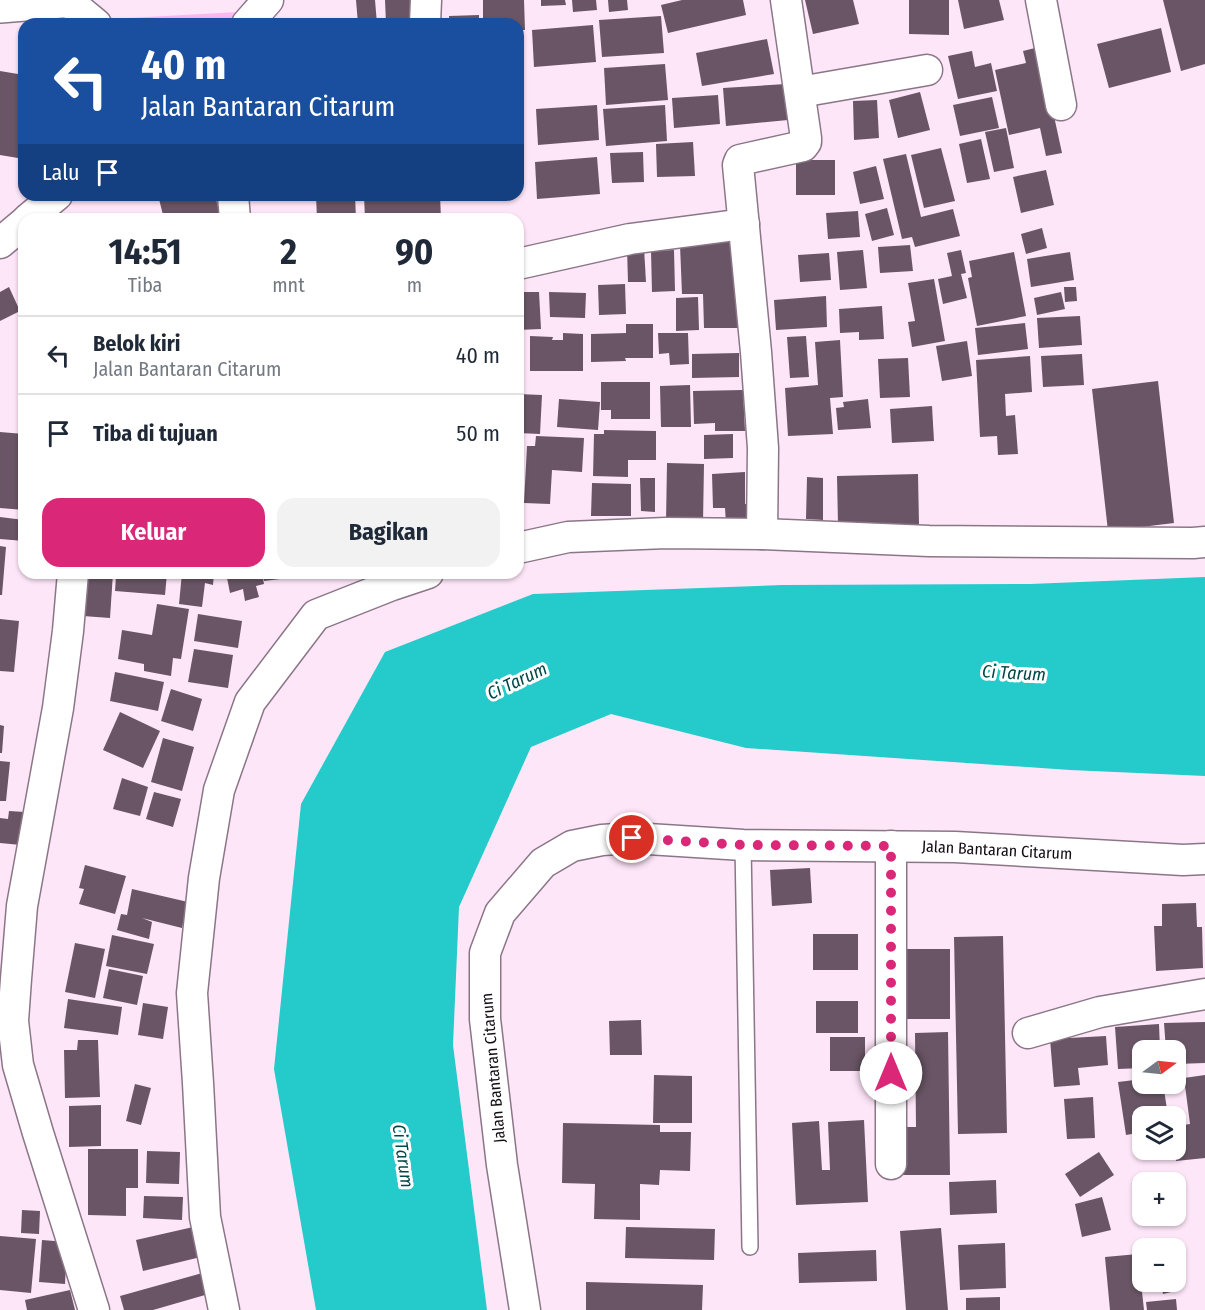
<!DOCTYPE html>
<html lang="id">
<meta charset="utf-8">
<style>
:root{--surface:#fff;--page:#f2f2f3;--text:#1f2937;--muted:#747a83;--line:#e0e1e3;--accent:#db2777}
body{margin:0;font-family:"Fira Sans Condensed",sans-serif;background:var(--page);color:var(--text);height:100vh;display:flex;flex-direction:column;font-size:22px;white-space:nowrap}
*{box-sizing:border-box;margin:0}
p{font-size:20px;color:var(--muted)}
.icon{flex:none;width:33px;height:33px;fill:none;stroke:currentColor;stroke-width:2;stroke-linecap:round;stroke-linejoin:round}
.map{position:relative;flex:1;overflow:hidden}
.drawer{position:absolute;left:18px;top:213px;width:506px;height:366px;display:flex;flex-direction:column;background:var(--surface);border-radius:18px;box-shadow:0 2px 4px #0004}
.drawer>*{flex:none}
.guide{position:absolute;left:18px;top:18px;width:506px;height:183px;border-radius:18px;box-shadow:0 2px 4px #0004;background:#1a4fa0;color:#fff;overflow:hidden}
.needle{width:39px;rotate:75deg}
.fabs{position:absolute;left:1132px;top:1040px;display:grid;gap:12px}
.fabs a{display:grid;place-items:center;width:54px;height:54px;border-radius:12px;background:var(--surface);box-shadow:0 2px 4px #0004;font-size:30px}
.pin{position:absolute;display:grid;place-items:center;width:51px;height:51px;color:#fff;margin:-26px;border:3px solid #fff;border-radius:50%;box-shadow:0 2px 6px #0007}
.me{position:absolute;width:66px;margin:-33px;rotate:0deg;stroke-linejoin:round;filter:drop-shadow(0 0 4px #0008)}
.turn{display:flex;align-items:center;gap:21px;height:126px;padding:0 24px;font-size:27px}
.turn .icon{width:78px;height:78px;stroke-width:2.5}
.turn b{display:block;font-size:42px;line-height:51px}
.then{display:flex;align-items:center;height:57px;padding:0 24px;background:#0003;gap:12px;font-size:22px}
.eta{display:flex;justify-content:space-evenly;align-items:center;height:102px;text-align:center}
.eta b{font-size:36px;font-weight:700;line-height:42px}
.action{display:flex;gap:12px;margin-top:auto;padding:12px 24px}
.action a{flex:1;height:69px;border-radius:18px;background:var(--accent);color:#fff;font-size:24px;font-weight:700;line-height:69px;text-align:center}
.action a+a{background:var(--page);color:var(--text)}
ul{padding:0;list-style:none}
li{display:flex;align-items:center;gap:18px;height:78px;padding:0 24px;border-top:2px solid var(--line)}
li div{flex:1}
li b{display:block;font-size:22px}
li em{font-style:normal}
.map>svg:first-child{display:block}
</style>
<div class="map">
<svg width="1205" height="1310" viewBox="0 0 1205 1310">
<rect width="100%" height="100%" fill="#fee6f9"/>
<!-- green -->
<polygon fill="#fabaf0" points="238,12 227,24 134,24 129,18"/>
<!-- water -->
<polygon fill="#25caca" points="1205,577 1205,776 1070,770 746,748 611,714 531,747 459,907 453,1045 487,1310 316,1310 274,1069 301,804 385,652 533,594 783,585 1030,584"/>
<!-- building -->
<g fill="#695565">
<polygon points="356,0 375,0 377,24 358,24"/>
<polygon points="385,0 417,0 418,24 386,24"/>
<polygon points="483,0 524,0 525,30 518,30 518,24 483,24"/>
<polygon points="541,0 565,0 566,5 541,6"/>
<polygon points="572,0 596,0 597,10 573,12"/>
<polygon points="608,0 627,0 628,10 609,12"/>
<polygon points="682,0 743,0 746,15 668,33 661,5"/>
<polygon points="805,0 853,0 859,24 813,34"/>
<polygon points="909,0 949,0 949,35 909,34"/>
<polygon points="958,0 999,0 1004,20 964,29"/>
<polygon points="1163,0 1205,0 1205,64 1181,71"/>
<polygon points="479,15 479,24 449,24 449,16"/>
<polygon points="661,16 664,53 602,57 599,20"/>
<polygon points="593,25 596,62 534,67 532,30"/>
<polygon points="1161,28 1171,72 1109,88 1097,44"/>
<polygon points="767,39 774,74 702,86 696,53"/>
<polygon points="1039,47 1062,153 1046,156 1040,128 1009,135 995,70 1026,63 1023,51"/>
<polygon points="972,51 975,67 991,63 997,91 958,99 948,56"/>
<polygon points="665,64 668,100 606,105 604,68"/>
<polygon points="0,71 24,75 24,159 0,155"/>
<polygon points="786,84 788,120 726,126 723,88"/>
<polygon points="920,92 930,130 898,138 889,100"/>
<polygon points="718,95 720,124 674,128 672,98"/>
<polygon points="992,97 999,128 960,136 953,105"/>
<polygon points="877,100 879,138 854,140 853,101"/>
<polygon points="597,105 599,140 538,145 536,109"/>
<polygon points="665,105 667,141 606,146 603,109"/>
<polygon points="1006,128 1014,168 994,172 985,132"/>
<polygon points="981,139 990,179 967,183 959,144"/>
<polygon points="693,142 695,176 657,177 656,144"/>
<polygon points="941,148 955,201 924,208 911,155"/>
<polygon points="643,152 644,182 612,183 610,153"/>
<polygon points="906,154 921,217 953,209 960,236 915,247 912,237 902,239 883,159"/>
<polygon points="597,157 600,194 537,199 535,162"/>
<rect x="796" y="160" width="39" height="35"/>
<polygon points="876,166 884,199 860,204 853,172"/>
<polygon points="1046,170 1054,205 1021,213 1013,177"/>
<polygon points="158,195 215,195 221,219 164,219"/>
<polygon points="316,195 355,195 356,219 317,219"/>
<polygon points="364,195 440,195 441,219 365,219"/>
<polygon points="887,208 894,235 872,241 865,214"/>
<polygon points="858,211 860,237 828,239 826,213"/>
<polygon points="1042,228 1047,248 1026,254 1021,234"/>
<polygon points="736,233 739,328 704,328 703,294 682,294 680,245"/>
<polygon points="910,245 913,271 880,273 878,247"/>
<polygon points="627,248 644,248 646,282 628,282"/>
<polygon points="674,250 675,291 652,292 651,251"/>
<polygon points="863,250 867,288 840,290 837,252"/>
<polygon points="961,250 966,273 961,274 967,298 943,304 938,279 952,276 947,253"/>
<polygon points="1014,252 1026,316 977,326 968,278 972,277 969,261"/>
<polygon points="1070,252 1074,280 1031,287 1027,259"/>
<polygon points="829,253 831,280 800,282 798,255"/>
<polygon points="934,279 945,341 912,347 908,322 915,321 908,283"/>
<polygon points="625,284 626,314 599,315 598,285"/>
<polygon points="9,287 20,311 0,321 0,292"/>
<polygon points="1064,287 1076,287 1077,301 1065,302"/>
<polygon points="518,292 539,292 541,329 518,330"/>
<polygon points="549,292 586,293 585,318 550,317"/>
<polygon points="1061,292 1065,309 1037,315 1034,298"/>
<polygon points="826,296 827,327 776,330 774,300"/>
<polygon points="698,297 699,330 676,331 676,298"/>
<polygon points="882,306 884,339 859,340 859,332 840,333 839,309"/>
<polygon points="1080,316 1082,345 1039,348 1037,318"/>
<polygon points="1025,323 1028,349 978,355 975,328"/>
<polygon points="626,324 653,324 653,358 625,358 626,361 591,362 591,334 626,333"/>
<polygon points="563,333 583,334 583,371 530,371 530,336 553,337 552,340 563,340"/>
<polygon points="658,333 688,333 689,364 670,365 669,353 659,354"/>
<polygon points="806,336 809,377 790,378 787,337"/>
<polygon points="840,340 843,397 830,398 833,434 788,436 785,388 818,385 815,342"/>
<polygon points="967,341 972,376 942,381 936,346"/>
<polygon points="739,353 739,377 692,378 692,354"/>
<polygon points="1082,354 1084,385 1043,387 1041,356"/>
<polygon points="1030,356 1032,392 1005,394 1006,416 1015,415 1018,454 998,455 997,436 980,437 976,360"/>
<polygon points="908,358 910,397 880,398 878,359"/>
<polygon points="1158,381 1174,523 1108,531 1092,389"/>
<polygon points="601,382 650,382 650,419 611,419 611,410 601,410"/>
<polygon points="690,385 691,427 661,427 660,386"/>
<polygon points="743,390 745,431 715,431 715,423 694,424 693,391"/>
<polygon points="518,394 542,395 540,434 518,433"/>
<polygon points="559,399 600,402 598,430 557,427"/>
<polygon points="868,399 871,428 838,430 836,408 844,407 843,402"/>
<polygon points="932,406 934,441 892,443 890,409"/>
<polygon points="604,430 656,431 656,460 628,460 628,477 593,476 594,434 604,434"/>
<polygon points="0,432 24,434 24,510 0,508"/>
<polygon points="733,434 733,458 704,459 704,435"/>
<polygon points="536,436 584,438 582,472 552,470 550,504 524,503 527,446 535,446"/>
<polygon points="667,463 704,464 703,523 666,522"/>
<polygon points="745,472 745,504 753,503 753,523 726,524 725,508 713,508 712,474"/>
<polygon points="918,474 919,524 838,525 837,476"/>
<polygon points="807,477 823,478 823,520 806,519"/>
<polygon points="640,478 655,478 655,512 641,511"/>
<polygon points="592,483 631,484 631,516 591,516"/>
<polygon points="0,517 24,520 24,541 0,539"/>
<polygon points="0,546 6,547 2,595 0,595"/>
<polygon points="86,573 113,573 110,618 83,616"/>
<polygon points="127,573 167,573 165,595 115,591 116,576 126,576"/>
<polygon points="182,573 214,573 213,585 205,583 202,607 179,604"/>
<polygon points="226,573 262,573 264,584 256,586 259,597 245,601 243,589 230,593"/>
<polygon points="263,573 304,573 304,576 264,581"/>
<polygon points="157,604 189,609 181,659 173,658 171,676 144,671 144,664 118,659 122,630 152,635"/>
<polygon points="198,614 242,621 238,648 194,641"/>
<polygon points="0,619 19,621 14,672 0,671"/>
<polygon points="194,649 233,655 228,688 188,682"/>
<polygon points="115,672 164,682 158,711 110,701"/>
<polygon points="171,689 202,699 193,731 161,721"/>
<polygon points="120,712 160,731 143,768 103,750"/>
<polygon points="0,725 4,726 2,753 0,753"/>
<polygon points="163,738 194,747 182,791 151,782"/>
<polygon points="0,761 10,762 6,801 0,801"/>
<polygon points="122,778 148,787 140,816 113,809"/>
<polygon points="154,792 181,799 173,827 146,819"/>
<polygon points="9,811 25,812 21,845 0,843 0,818 8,819"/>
<polygon points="85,865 126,876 115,914 79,904 84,889 79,888"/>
<polygon points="810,868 812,903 772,906 770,870"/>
<polygon points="132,889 188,902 182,928 142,918 152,922 149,939 117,930 121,914 127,915"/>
<polygon points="1196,903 1197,927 1202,927 1203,968 1156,971 1154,926 1162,926 1162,904"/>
<rect x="813" y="934" width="45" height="36"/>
<polygon points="112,935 154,944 147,974 106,966"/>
<polygon points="1003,936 1007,1133 958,1134 954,937"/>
<polygon points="75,943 105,949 95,998 65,992"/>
<rect x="893" y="949" width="57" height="70"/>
<polygon points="109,969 143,976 137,1005 103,998"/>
<polygon points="68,999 122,1007 118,1035 64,1028"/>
<rect x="816" y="1001" width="42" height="32"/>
<polygon points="143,1003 168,1007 163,1039 138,1035"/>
<polygon points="641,1020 642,1055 610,1055 609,1021"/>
<polygon points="1205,1022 1205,1063 1176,1064 1176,1050 1166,1050 1164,1023"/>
<polygon points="1159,1024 1160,1050 1143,1050 1143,1068 1118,1069 1115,1027"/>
<polygon points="948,1032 950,1175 896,1175 895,1127 916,1127 915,1033"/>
<polygon points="1106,1036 1108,1065 1078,1068 1080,1085 1054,1087 1050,1039"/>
<rect x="830" y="1037" width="35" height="34"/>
<polygon points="78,1040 98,1040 100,1097 65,1098 64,1050 77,1050"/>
<polygon points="654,1075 692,1076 692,1123 653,1123"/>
<polygon points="1205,1075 1205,1158 1176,1161 1174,1149 1176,1149 1176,1126 1190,1124 1184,1078"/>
<polygon points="1143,1079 1143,1083 1163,1083 1168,1116 1143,1116 1143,1132 1126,1135 1118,1082"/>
<polygon points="135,1084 151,1088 141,1125 126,1121"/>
<polygon points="1093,1097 1095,1138 1067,1139 1064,1099"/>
<polygon points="101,1105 101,1146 69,1147 69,1106"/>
<polygon points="864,1120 868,1202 796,1205 792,1123 819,1121 822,1170 830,1170 828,1122"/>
<polygon points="563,1123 660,1125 660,1132 691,1132 690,1171 660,1170 659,1185 640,1184 640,1220 594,1219 595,1184 562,1183"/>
<polygon points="88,1149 138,1149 138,1188 126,1188 126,1216 88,1215"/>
<polygon points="147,1151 180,1152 179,1184 146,1183"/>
<polygon points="1099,1152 1114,1175 1080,1197 1065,1174"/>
<polygon points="996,1180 997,1213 950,1215 949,1182"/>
<polygon points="144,1196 183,1197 182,1220 143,1218"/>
<polygon points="1102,1197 1111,1230 1082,1237 1075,1204"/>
<polygon points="22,1210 40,1211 39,1234 21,1233"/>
<polygon points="202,1225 209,1255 143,1271 136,1240"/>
<polygon points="626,1227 715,1229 714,1260 625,1258"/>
<polygon points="941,1228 948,1310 906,1310 900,1231"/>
<polygon points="0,1236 36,1239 31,1293 0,1290"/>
<polygon points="42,1240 67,1242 65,1284 39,1282"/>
<polygon points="1005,1243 1006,1288 960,1290 958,1245"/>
<polygon points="876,1250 877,1281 799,1283 798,1253"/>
<polygon points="1138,1254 1144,1310 1110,1310 1105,1257"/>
<polygon points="206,1272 212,1293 153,1310 124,1310 120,1296"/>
<polygon points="1148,1281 1177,1281 1179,1290 1163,1294 1161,1283 1149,1286"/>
<polygon points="586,1282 703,1285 702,1310 586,1310"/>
<polygon points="70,1290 75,1310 27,1310 25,1300"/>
<polygon points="1000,1297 1000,1310 966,1310 966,1298"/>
<polygon points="1176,1299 1177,1310 1147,1310 1146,1302"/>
</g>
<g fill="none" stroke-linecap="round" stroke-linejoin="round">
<defs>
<polyline id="service" points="743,845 750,1247"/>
<g id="minor">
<polyline points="1041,0 1061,105"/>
<polyline points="68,1 96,24"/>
<polyline points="247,24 268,0"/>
<polyline points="425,24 426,0"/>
<polyline points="800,92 927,70"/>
<polyline points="233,195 235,219"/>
<polyline points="28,219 57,195"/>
<polyline points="0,243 24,223"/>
<polyline points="518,264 630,239 744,224"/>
<polyline points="762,534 763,448 756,352 738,165 740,160 803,146 806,142 806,138 786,0"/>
<polyline points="518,548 568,537 666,533 762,534 929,541 1193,543 1205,542"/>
<polyline points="73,573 68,631 58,708 22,906 16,979 13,1021 18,1065 38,1133 94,1310"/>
<polyline points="1028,1033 1100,1012 1205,994"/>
<polyline points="891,1164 891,846"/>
<polyline points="224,1310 205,1217 198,1083 192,993 204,878 219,790 250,702 316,615 392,585 428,573"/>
<polyline points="525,1310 502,1165 485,1019 485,953 500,913 543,863 572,846 602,840 632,838 743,845 955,847 1183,860 1205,859"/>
</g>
<polyline id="primary" points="0,6 74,0"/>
</defs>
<!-- service casing -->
<use href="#service" stroke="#8b7687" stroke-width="18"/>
<!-- minor casing -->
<use href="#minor" stroke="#8b7687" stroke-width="33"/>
<!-- primary casing -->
<use href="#primary" stroke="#8b7687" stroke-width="36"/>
<!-- service -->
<use href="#service" stroke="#fff" stroke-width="15"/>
<!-- minor -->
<use href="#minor" stroke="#fff" stroke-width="30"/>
<!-- primary -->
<use href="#primary" stroke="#fff" stroke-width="33"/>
</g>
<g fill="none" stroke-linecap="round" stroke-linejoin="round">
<!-- route -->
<polyline stroke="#db2777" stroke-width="10" stroke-dasharray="0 18" points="632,838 743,845 891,846 891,1073"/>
</g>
<g text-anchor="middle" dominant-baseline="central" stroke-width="6" stroke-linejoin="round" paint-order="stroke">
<!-- street labels -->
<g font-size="16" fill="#130c12" stroke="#fff">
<text transform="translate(997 850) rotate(3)">Jalan Bantaran Citarum</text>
<text transform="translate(493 1068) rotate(-95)">Jalan Bantaran Citarum</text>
</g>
<!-- water labels -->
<g font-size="18" font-style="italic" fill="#004747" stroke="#fff">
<text transform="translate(1014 673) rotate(3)">Ci Tarum</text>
<text transform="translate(517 681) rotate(-25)">Ci Tarum</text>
<text transform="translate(403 1156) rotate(82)">Ci Tarum</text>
</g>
</g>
</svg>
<div class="fabs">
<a><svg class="needle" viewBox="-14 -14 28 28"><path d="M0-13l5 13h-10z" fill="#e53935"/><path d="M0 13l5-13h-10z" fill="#747a83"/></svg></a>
<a><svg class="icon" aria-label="layers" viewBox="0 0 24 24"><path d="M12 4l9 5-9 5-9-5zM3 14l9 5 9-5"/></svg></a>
<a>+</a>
<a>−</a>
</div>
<div class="pin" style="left:632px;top:838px;background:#d93025"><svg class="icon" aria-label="arrive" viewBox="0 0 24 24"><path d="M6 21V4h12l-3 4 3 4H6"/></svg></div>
<svg class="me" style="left:891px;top:1073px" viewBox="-20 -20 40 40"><circle r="19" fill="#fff"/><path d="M0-13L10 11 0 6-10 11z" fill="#db2777"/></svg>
<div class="guide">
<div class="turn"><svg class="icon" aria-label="left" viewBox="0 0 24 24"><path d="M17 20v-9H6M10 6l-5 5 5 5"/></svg><div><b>40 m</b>Jalan Bantaran Citarum</div></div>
<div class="then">Lalu<svg class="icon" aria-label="arrive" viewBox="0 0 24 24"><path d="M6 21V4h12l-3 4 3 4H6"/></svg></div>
</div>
<section class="drawer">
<div class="eta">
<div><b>14:51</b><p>Tiba</p></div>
<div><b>2</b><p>mnt</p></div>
<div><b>90</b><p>m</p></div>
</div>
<ul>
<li><svg class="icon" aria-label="left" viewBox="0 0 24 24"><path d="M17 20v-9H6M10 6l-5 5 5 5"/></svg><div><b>Belok kiri</b><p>Jalan Bantaran Citarum</p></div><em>40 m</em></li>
<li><svg class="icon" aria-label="arrive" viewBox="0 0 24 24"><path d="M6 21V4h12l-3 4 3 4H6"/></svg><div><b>Tiba di tujuan</b></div><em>50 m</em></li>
</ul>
<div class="action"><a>Keluar</a><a>Bagikan</a></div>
</section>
</div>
